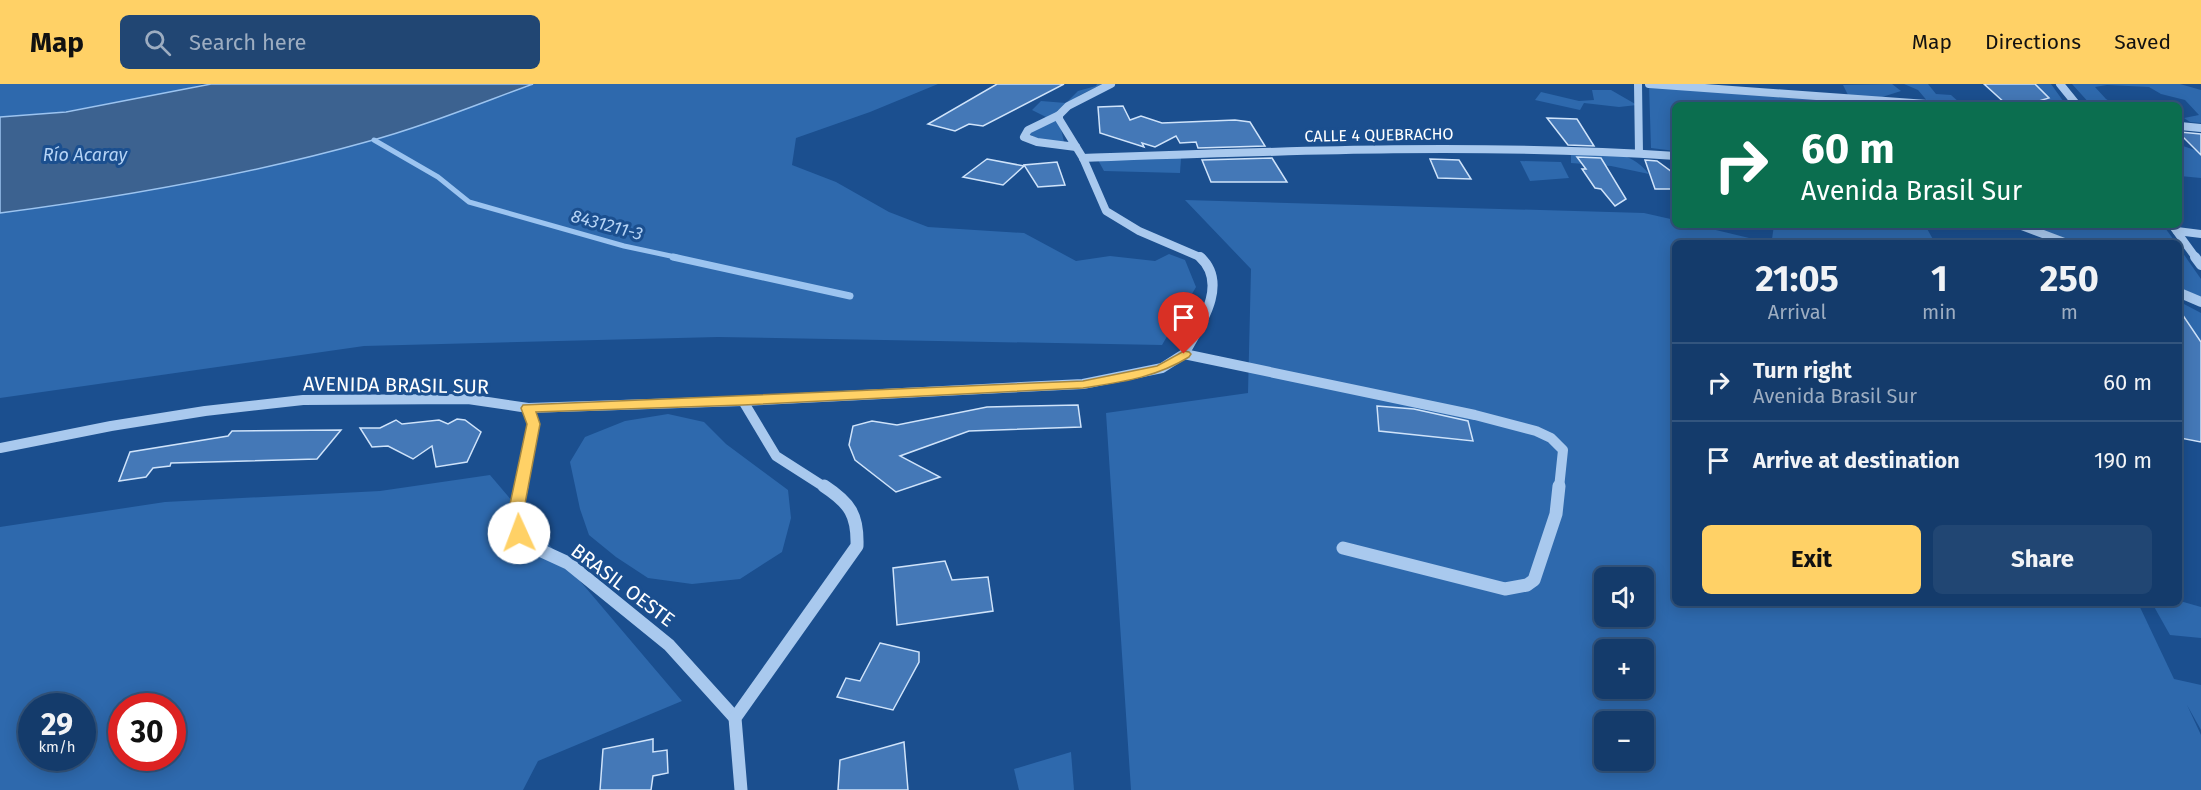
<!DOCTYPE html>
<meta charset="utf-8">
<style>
:root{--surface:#143b6b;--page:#214673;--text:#f1f3f6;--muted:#9dadc1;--line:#33557e;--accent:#ffd166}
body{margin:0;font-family:"Fira Sans",sans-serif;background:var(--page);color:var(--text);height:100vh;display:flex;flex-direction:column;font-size:22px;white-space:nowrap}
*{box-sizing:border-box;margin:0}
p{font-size:20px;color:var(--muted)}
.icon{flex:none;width:33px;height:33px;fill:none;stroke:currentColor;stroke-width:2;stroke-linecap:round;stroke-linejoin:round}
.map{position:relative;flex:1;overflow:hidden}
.drawer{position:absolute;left:1672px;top:156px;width:510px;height:366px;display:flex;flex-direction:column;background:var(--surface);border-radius:9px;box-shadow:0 3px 15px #0003,0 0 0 2px var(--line)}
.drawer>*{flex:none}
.guide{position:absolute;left:1672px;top:18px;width:510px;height:126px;border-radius:9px;box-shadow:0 3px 15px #0003,0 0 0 2px var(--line);background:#0b6e4f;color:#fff;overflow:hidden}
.fabs{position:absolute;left:1594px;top:483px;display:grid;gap:12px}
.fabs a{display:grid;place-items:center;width:60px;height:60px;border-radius:9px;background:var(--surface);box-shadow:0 3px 15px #0003,0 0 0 2px var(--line);font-size:30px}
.speed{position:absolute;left:18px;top:609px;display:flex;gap:12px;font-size:30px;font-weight:700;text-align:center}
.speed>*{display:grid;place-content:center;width:78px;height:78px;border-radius:50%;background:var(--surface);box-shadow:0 3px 15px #0003,0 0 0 2px var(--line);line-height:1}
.speed small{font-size:15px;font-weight:400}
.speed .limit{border:9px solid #d22;background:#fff;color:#111}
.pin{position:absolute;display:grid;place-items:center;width:51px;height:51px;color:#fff;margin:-62px -26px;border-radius:50% 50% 50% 0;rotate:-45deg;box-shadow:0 0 6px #0007}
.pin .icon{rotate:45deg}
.me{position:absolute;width:66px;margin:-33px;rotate:358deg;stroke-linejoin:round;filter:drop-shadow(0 0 4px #0008)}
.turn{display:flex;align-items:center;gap:21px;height:126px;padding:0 30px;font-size:27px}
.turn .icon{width:78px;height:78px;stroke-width:2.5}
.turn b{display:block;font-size:42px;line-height:51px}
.eta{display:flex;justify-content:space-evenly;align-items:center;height:102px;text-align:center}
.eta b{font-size:36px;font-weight:700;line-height:42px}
.action{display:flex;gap:12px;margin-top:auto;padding:12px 30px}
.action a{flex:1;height:69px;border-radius:9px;background:var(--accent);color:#111;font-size:24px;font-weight:700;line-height:69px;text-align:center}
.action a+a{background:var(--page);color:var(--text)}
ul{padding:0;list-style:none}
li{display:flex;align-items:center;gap:18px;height:78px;padding:0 30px;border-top:2px solid var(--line)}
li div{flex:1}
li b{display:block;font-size:22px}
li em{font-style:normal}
header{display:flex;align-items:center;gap:36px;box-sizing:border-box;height:84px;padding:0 30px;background:var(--accent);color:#111}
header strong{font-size:28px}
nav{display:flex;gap:33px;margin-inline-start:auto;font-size:21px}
.search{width:420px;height:54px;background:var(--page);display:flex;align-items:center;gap:15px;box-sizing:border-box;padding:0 21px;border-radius:9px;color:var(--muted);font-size:22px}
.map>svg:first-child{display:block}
</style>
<header>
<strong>Map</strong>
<div class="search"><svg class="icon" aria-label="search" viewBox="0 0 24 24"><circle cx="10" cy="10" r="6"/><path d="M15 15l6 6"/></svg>Search here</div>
<nav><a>Map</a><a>Directions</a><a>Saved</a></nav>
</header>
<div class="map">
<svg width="2201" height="706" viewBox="0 0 2201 706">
<rect width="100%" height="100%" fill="#1b4f8f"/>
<!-- green -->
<g fill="#2e69ad" fill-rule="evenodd">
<path d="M0,0H203C173,9 142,14 111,19C74,26 38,33 0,33Z"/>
<polygon points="533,0 938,0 870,28 796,54 792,81 836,98 889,128 928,143 1024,149 1076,177 1110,172 1155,177 1169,170 1185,176 1196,203 1162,261 718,253 364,262 0,314 0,129 94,116 235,88 367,58"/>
<polygon points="1097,0 1103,0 1080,11 1057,27 1064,58 1052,64 1026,48 1046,33 1032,26 1041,17 1066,19 1078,7 1096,2"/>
<polygon points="1892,0 1901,7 1876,15 1848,11 1843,1"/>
<polygon points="1904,0 1928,0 1936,10 1951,11 1960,19 1929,19 1918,6"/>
<polygon points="2035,0 2051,0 2066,21 1987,21 1985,18 2032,19 2046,14"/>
<polygon points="2072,0 2180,0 2201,6 2201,39 2190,38 2184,34 2199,31 2185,16 2161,10 2149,3 2107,1 2095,3 2106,15 2116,21 2091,21"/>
<polygon points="1649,1 1920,21 1676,21 1675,67 1651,64"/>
<polygon points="1592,6 1611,6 1637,21 1619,23 1584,19 1580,26 1535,16 1541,8 1579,17 1594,16"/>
<polygon points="2180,61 2201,68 2201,94 2180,92 2180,73 2183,73"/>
<path d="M1571,66C1602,69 1629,64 1649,90L1611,82L1571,79Z"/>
<polygon points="1181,74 1180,89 1104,87 1098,76"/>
<polygon points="1520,77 1561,78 1569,94 1530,97"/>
<path d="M1185,116L1644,129L1675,136L1676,141H1695L1770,159H1676V519H2138L2174,595L2201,601V646L2187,621L2201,651V706H1131L1106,329L1248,309L1251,185ZM1605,494H1644V532H1605ZM1605,566H1644V604H1605ZM1605,638H1644V676H1605Z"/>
<polygon points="1774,141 1925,141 1935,159 1791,159 1772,155"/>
<polygon points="2025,141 2163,141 2176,159 2070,159"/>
<polygon points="2180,165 2201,195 2201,213 2180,204"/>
<polygon points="2184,220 2201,229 2201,258 2192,245 2180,243 2180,221"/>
<polygon points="668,330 704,338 726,360 788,406 791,434 782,468 740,495 692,500 648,494 616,473 589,451 580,425 570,378 585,353 625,337"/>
<path d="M490,391L682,617L538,677L523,706H0V443L165,418L380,407ZM32,622H82V674H32ZM122,622H172V674H122Z"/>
<polygon points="2180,517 2201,523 2201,554 2170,551 2152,519 2180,519"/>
<polygon points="1071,668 1074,706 1019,706 1014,685"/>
</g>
<!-- water -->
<path fill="#3c6290" stroke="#9cc4f0" stroke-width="1.5" d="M211,0H533C478,20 422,43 366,58C248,91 121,113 0,129V33L66,28Z"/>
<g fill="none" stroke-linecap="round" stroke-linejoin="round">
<!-- stream-far1 -->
<polyline stroke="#9cc4f0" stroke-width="5" points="374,56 438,93 469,118 624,162 680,174"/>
<!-- stream -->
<polyline stroke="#9cc4f0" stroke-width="7" points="673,173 850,212"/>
</g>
<!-- building -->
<g fill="#4478b7" stroke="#cfe3fa" stroke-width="1.5">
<polygon points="997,0 1064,0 983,42 969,40 955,47 928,40"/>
<polygon points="1984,0 2035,0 2049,14 2032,19 2006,20"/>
<polygon points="1123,22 1130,36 1141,32 1162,39 1235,36 1250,38 1265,62 1198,64 1196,58 1180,59 1176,52 1155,63 1142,59 1144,63 1100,49 1098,23"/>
<polygon points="1547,34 1577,35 1594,62 1568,61"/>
<polygon points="2180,48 2201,50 2201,71 2180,50"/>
<polygon points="1577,73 1601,74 1626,115 1615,122 1601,105 1595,104 1582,85 1586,85"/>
<polygon points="1272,74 1287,98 1211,98 1202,76"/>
<polygon points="987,75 1024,82 1003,101 963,93"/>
<polygon points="1430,75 1459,76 1471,95 1438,94"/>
<polygon points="1645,76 1657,77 1676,91 1676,105 1655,105"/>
<polygon points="1057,78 1065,101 1038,103 1024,81"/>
<polygon points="2180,227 2201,258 2201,358 2180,354"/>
<polygon points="1078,321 1081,343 969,347 900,372 940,393 896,408 855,376 849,361 853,342 872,337 897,341 987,323"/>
<polygon points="1377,322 1414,325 1468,337 1473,357 1379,347"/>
<polygon points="457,335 465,336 481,348 467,378 436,383 432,362 413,375 388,362 372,363 360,344 380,344 396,336 402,340 439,336 448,340"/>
<polygon points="341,346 317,375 171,379 170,382 153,384 146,393 119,397 130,368 228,352 232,347"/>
<polygon points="945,477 952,496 988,493 993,527 897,541 893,484"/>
<polygon points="880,559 919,568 919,578 893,626 837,613 846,594 860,597"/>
<polygon points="653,655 653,668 667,666 668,689 653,692 651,706 600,706 603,665"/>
<polygon points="904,658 908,706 838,706 840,676"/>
</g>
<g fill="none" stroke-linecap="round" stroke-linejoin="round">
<!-- minor-far2 -->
<g stroke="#a9c9ee" stroke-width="8">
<polyline points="1111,0 1068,22 1059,31 1059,35 1083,74 1106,127 1139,147 1202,174"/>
<polyline points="1638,0 1639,69"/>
<polyline points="1649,0 1941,21"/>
<polyline points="2060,0 2077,21"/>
<polyline points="1059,31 1028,46 1024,53 1037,58 1076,63"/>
<polyline points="2180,42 2201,44"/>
<path d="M1083,74C1281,67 1478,59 1676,72"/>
<polyline points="2019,141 2067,159"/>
<polyline points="2172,141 2196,174"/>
<polyline points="2177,147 2201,150"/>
</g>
<!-- minor-far1 -->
<g stroke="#a9c9ee" stroke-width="10">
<polyline points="2195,173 2201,181"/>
<polyline points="2180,209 2201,218"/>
<path d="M1184,270C1199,243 1230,200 1200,173"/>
<polyline points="1184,270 1475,331 1536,347 1551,354 1563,366 1559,404"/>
<polyline points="743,317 776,372 826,404"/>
<polyline points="0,364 111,342 205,327 303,316 468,315 528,324 743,317 1083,300 1162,284 1184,270"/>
<polyline points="521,404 534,341 528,324"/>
</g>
<!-- minor -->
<g stroke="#a9c9ee" stroke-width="13">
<polyline points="522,402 517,425 519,449 531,462 568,479 669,561 735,634"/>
<polyline points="1343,464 1505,505 1527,501 1534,496 1556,430 1559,402"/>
<path d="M741,706L735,634L857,462C858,431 850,419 824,402"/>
</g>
</g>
<!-- route -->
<path fill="#ffd166" stroke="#a68842" stroke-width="1.5" d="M1184,267L1189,268L1191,270L1189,273C1155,294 1121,298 1083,304L743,321L536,328L540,340L524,425L527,449L519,454L511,449L509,425L527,340L521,324L523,321L1083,297L1157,282Z"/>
<g text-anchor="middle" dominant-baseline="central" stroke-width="6" stroke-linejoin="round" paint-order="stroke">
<!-- far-street labels -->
<g font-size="16" fill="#fff" stroke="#1b4f8f">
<text transform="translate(1379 51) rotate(-1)">CALLE 4 QUEBRACHO</text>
</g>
<!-- far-water labels -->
<g font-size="18" font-style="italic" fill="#b5d3f5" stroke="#1b4f8f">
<text x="85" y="71">Río Acaray</text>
<text transform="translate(607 141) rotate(15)">8431211-3</text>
</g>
<!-- street labels -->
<g font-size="20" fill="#fff" stroke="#1b4f8f">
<text transform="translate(396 301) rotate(1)">AVENIDA BRASIL SUR</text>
<text transform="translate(623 501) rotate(37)">BRASIL OESTE</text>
</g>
</g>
</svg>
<div class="fabs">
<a><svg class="icon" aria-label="sound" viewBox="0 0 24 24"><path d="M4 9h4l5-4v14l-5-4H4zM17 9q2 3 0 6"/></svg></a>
<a>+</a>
<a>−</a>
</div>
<div class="speed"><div>29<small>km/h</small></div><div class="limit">30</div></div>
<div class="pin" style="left:1184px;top:270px;background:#d93025"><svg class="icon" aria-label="arrive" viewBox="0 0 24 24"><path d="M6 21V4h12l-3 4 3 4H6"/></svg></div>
<svg class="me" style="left:519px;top:449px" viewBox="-20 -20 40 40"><circle r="19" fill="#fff"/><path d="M0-13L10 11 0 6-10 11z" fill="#ffd166"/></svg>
<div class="guide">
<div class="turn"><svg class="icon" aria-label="right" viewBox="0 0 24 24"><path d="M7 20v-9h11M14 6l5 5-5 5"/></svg><div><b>60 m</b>Avenida Brasil Sur</div></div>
</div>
<section class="drawer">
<div class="eta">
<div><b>21:05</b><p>Arrival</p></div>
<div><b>1</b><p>min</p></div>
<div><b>250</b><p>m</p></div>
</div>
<ul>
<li><svg class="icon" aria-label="right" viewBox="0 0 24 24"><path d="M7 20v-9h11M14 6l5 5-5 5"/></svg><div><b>Turn right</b><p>Avenida Brasil Sur</p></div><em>60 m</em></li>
<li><svg class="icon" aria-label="arrive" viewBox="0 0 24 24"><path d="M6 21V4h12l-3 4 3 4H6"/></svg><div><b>Arrive at destination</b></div><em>190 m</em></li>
</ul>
<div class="action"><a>Exit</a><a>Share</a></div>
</section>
</div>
